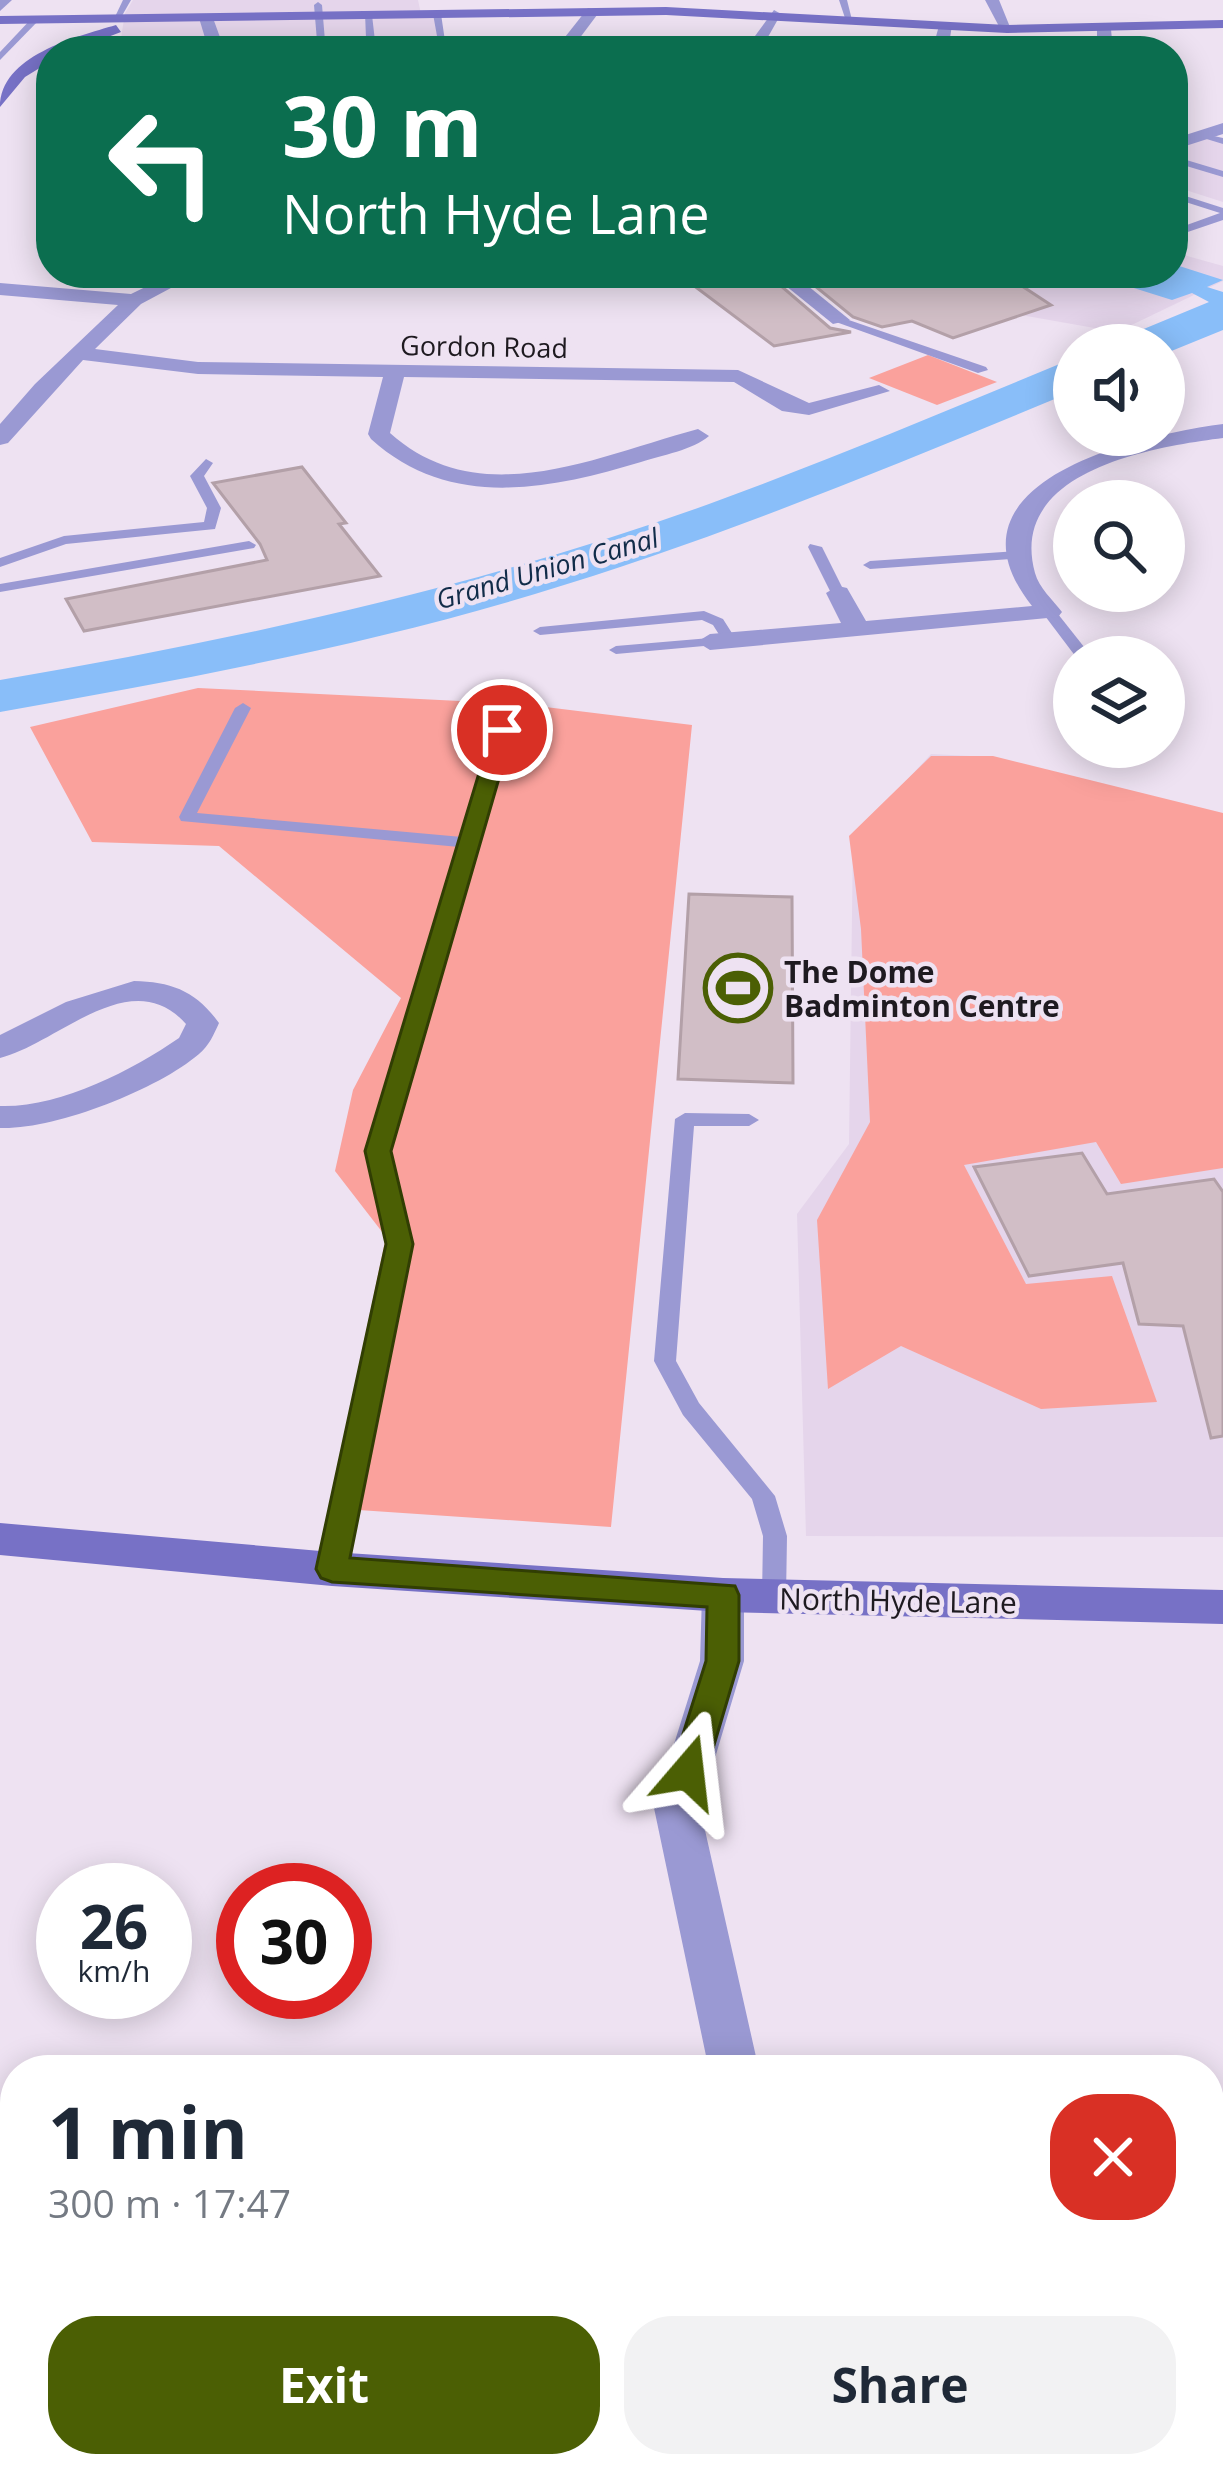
<!DOCTYPE html>
<meta charset="utf-8">
<style>
:root{--surface:#fff;--page:#f2f2f3;--text:#1f2937;--muted:#747a83;--accent:#4b5f04}
body{margin:0;font-family:"Open Sans",sans-serif;background:var(--page);color:var(--text);height:100vh;display:flex;flex-direction:column;font-size:45px;white-space:nowrap}
*{box-sizing:border-box;margin:0}
p{font-size:39px;color:var(--muted)}
.icon{flex:none;width:66px;height:66px;fill:none;stroke:currentColor;stroke-width:2;stroke-linecap:round;stroke-linejoin:round}
.map{position:relative;flex:1;overflow:hidden}
.panel{position:absolute;left:0px;top:2055px;width:1224px;height:423px;display:flex;flex-direction:column;background:var(--surface);border-radius:48px 48px 0 0;box-shadow:0 6px 30px #0003}
.panel>*{flex:none}
.banner{position:absolute;left:36px;top:36px;width:1152px;height:252px;border-radius:48px;box-shadow:0 6px 30px #0003;background:#0b6e4f;color:#fff;overflow:hidden}
.controls{position:absolute;left:1053px;top:324px;display:grid;gap:24px}
.controls a{display:grid;place-items:center;width:132px;height:132px;border-radius:50%;background:var(--surface);box-shadow:0 6px 30px #0003;font-size:60px}
.speed{position:absolute;left:36px;top:1863px;display:flex;gap:24px;font-size:60px;font-weight:700;text-align:center}
.speed>*{display:grid;place-content:center;width:156px;height:156px;border-radius:50%;background:var(--surface);box-shadow:0 6px 30px #0003;line-height:1}
.speed small{font-size:30px;font-weight:400}
.speed .limit{border:18px solid #d22;background:#fff;color:#111}
.pin{position:absolute;display:grid;place-items:center;width:102px;height:102px;color:#fff;margin:-51px;border:6px solid #fff;border-radius:50%;box-shadow:0 3px 12px #0007}
.me{position:absolute;width:132px;margin:-66px;rotate:17deg;stroke-linejoin:round;filter:drop-shadow(0 0 9px #0008)}
.turn{display:flex;align-items:center;gap:42px;height:252px;padding:0 48px;font-size:54px}
.turn .icon{width:156px;height:156px;stroke-width:2.5}
.turn b{display:block;font-size:84px;line-height:102px}
.round{display:grid;place-items:center;flex:none;width:126px;height:126px;border-radius:48px;background:var(--page)}
.headline{display:flex;align-items:center;justify-content:space-between;height:204px;padding:0 48px}
h1{font-size:72px;font-weight:700;line-height:90px}
.action{display:flex;gap:24px;margin-top:auto;padding:24px 48px}
.action a{flex:1;height:138px;border-radius:48px;background:var(--accent);color:#fff;font-size:48px;font-weight:700;line-height:138px;text-align:center}
.action a+a{background:var(--page);color:var(--text)}
.map>svg:first-child{display:block}
</style>
<div class="map">
<svg width="1223" height="2476" viewBox="0 0 1223 2476">
<rect width="100%" height="100%" fill="#eee2f2"/>
<!-- built -->
<g fill="#e5d5eb">
<polygon points="133,0 418,0 421,14 440,14 443,36 484,36 469,51 162,51 121,38 125,13"/>
<polygon points="1207,136 1223,140 1223,202 1173,186 1173,147"/>
<polygon points="1173,252 1223,266 1223,281 1117,332 1021,315 947,273 1173,273"/>
<polygon points="931,754 990,757 1204,814 1223,815 1223,1537 806,1536 797,1214 849,1144 853,838"/>
</g>
<!-- green -->
<g fill="#faa19c">
<polygon points="928,355 997,382 937,405 869,378"/>
<polygon points="198,688 521,704 692,725 611,1527 329,1508 386,1237 335,1171 353,1090 401,998 219,846 92,842 30,727"/>
<polygon points="931,756 993,756 1223,813 1223,1168 1121,1184 1096,1142 964,1165 1026,1284 1112,1276 1157,1402 1041,1409 901,1346 828,1389 817,1220 870,1122 861,929 849,836"/>
</g>
<!-- water -->
<g fill="#89bef9">
<polygon points="1173,264 1223,280 1207,287 1223,292 1223,330 1164,354 1164,345 1105,345 1209,302 1192,293 1172,300 1102,278 1114,273 1173,273"/>
<path d="M1074,358V391C896,465 720,538 535,594C360,647 180,680 0,712V680C239,639 480,587 709,504C832,459 953,408 1074,358Z"/>
</g>
<!-- building -->
<g fill="#d1bec6" stroke="#b3a0a8" stroke-width="3">
<polygon points="677,273 766,273 830,328 851,332 774,346"/>
<polygon points="799,273 1002,273 1051,305 953,338 912,321 882,327 853,317"/>
<polygon points="302,467 346,523 339,524 380,576 84,631 66,599 267,560 260,544 213,483"/>
<polygon points="689,894 792,897 793,1083 678,1079"/>
<polygon points="1082,1153 1107,1194 1214,1179 1223,1192 1223,1436 1211,1438 1183,1326 1139,1324 1123,1263 1029,1276 974,1167"/>
</g>
<g fill="none" stroke-linecap="round" stroke-linejoin="round">
<!-- lane -->
<g fill="#9a99d3" fill-rule="evenodd">
<polygon points="123,0 131,0 119,21 113,21"/>
<polygon points="839,0 847,0 852,20 845,18"/>
<polygon points="318,2 322,5 325,41 321,44 317,41 314,5"/>
<polygon points="437,11 441,14 445,41 378,40 437,36 433,14"/>
<polygon points="365,13 372,15 375,41 345,43 348,38 366,38"/>
<polygon points="33,17 40,19 0,60 0,52"/>
<polygon points="210,36 294,37 298,40 207,41"/>
<polygon points="147,40 165,47 214,43 218,46 159,51 144,45"/>
<polygon points="1200,133 1223,138 1223,144 1200,137"/>
<polygon points="1173,156 1223,171 1223,177 1173,162"/>
<polygon points="1173,192 1223,208 1223,220 1173,237 1173,230 1220,213 1173,198"/>
<polygon points="840,317 986,367 988,370 978,373 836,322 834,320"/>
<polygon points="206,459 213,463 204,476 221,508 215,529 66,544 0,567 0,558 64,536 204,522 207,508 190,476"/>
<polygon points="249,541 256,545 254,548 0,592 0,584"/>
<polygon points="810,544 822,547 845,593 843,596 831,593 808,547"/>
<polygon points="1019,551 1024,552 1024,558 870,569 863,565 870,561"/>
<polygon points="1044,609 1054,609 1092,657 1076,657 1042,612"/>
<polygon points="704,611 723,619 737,641 735,644 725,644 713,625 702,620 540,635 533,631 540,627"/>
<polygon points="710,638 717,642 715,645 616,654 609,650 616,646"/>
<polygon points="243,703 251,708 197,813 462,837 494,730 502,725 510,730 388,1151 411,1245 344,1569 341,1576 332,1579 323,1576 320,1569 389,1245 368,1151 459,847 181,821 179,817 235,708"/>
<polygon points="685,1113 749,1114 759,1120 749,1126 694,1126 676,1361 699,1403 775,1496 787,1536 786,1597 783,1604 774,1607 765,1604 762,1597 763,1536 752,1499 683,1415 654,1361 675,1119"/>
<polygon points="15,2363 15,2395 0,2398 0,2366"/>
<polygon points="261,2463 295,2463 296,2476 262,2476"/>
</g>
<!-- street -->
<g fill="#9a99d3" fill-rule="evenodd">
<polygon points="0,0 12,0 0,11"/>
<polygon points="985,0 999,0 1012,32 1002,32"/>
<polygon points="588,8 600,11 570,51 554,51"/>
<polygon points="774,10 781,14 760,51 744,51"/>
<polygon points="206,14 213,18 225,51 209,51 199,18"/>
<polygon points="940,22 952,25 948,51 932,51"/>
<polygon points="1104,25 1111,29 1113,51 1097,51 1097,29"/>
<polygon points="1223,123 1223,134 1173,150 1173,139"/>
<path d="M174,273H199L141,304L95,349L198,362L738,370L809,403L879,385L890,391L809,415L782,411L734,382L404,377L390,433C480,514 597,456 698,429L709,436C693,450 662,455 641,462C548,490 449,510 371,439L368,434L383,377L198,374L83,360L8,443L0,445V424L35,384L118,305L0,295V283L131,294Z"/>
<polygon points="309,273 634,273 637,276 627,282 319,279"/>
<polygon points="770,273 792,273 850,320 833,324"/>
<path d="M1223,424V438C1152,447 1007,471 1035,573C1039,588 1053,600 1062,612L1058,617L710,650L697,642L710,634L841,623L826,593L838,586L847,588L866,621L1032,606C933,481 1140,435 1223,424Z"/>
<path d="M134,981C172,982 196,991 219,1023C214,1034 209,1046 199,1054C157,1090 54,1130 0,1128V1106C59,1108 131,1071 179,1038L186,1024C131,962 59,1043 0,1058V1035L66,1002Z"/>
<polygon points="723,1578 738,1583 744,1595 744,1661 700,1808 759,2070 709,2070 654,1808 700,1661 702,1595 708,1583"/>
</g>
<!-- secondary -->
<g fill="#7771c6" fill-rule="evenodd">
<polygon points="666,7 1007,25 1223,20 1223,28 1007,33 666,15 0,24 0,16"/>
<path d="M116,25L121,32L71,51H51V61L25,77L0,107C0,56 75,37 116,25Z"/>
<polygon points="0,1523 332,1552 723,1578 1223,1590 1223,1624 723,1612 332,1586 0,1555"/>
</g>
</g>
<!-- route -->
<polygon fill="#4b5f04" stroke="#313e03" stroke-width="3" points="502,724 513,730 391,1151 413,1244 350,1558 735,1586 739,1595 739,1661 706,1772 701,1782 688,1786 676,1782 671,1772 706,1661 707,1607 332,1582 321,1578 316,1569 386,1244 365,1151 492,730"/>
<!-- icons -->
<defs>
<symbol id="stadium-ring" viewBox="-11 -11 22 22"><circle r="9.5" fill="#eee2f2" stroke="#4b5f04" stroke-width="1.5"/><path d="M0-5a6.5 5 0 1 0 0 10a6.5 5 0 1 0 0-10ZM-3.5-1.8h7v3.6h-7Z" fill="#4b5f04"/></symbol>
</defs>
<g fill-rule="evenodd">
<use href="#stadium-ring" x="700" y="950" width="76" height="76"/>
</g>
<g text-anchor="middle" dominant-baseline="central" stroke-width="9" stroke-linejoin="round" paint-order="stroke">
<!-- far-street labels -->
<g font-size="27" fill="#1e1a20" stroke="#eee2f2">
<text transform="translate(484 346) rotate(1)">Gordon Road</text>
</g>
<!-- far-water labels -->
<g font-size="27" font-style="italic" fill="#112c49" stroke="#eee2f2">
<text transform="translate(547 568) rotate(-16)">Grand Union Canal</text>
</g>
<!-- poi labels -->
<g font-size="30" font-weight="bold" fill="#1e1a20" stroke="#eee2f2" text-anchor="start">
<text x="784" y="971">The Dome<tspan x="784" dy="34">Badminton Centre</tspan></text>
</g>
<!-- street labels -->
<g font-size="30" fill="#1e1a20" stroke="#eee2f2">
<text transform="translate(898 1600) rotate(1)">North Hyde Lane</text>
</g>
</g>
</svg>
<div class="controls">
<a><svg class="icon" aria-label="sound" viewBox="0 0 24 24"><path d="M4 9h4l5-4v14l-5-4H4zM17 9q2 3 0 6"/></svg></a>
<a><svg class="icon" aria-label="search" viewBox="0 0 24 24"><circle cx="10" cy="10" r="6"/><path d="M15 15l6 6"/></svg></a>
<a><svg class="icon" aria-label="layers" viewBox="0 0 24 24"><path d="M12 4l9 5-9 5-9-5zM3 14l9 5 9-5"/></svg></a>
</div>
<div class="speed"><div>26<small>km/h</small></div><div class="limit">30</div></div>
<div class="pin" style="left:502px;top:730px;background:#d93025"><svg class="icon" aria-label="arrive" viewBox="0 0 24 24"><path d="M6 21V4h12l-3 4 3 4H6"/></svg></div>
<svg class="me" style="left:688px;top:1772px" viewBox="-20 -20 40 40"><path d="M0-17L14 15 0 8-14 15z" fill="#4b5f04" stroke="#fff" stroke-width="4"/></svg>
<div class="banner">
<div class="turn"><svg class="icon" aria-label="left" viewBox="0 0 24 24"><path d="M17 20v-9H6M10 6l-5 5 5 5"/></svg><div><b>30 m</b>North Hyde Lane</div></div>
</div>
<section class="panel">
<div class="headline"><div><h1>1 min</h1><p>300 m · 17:47</p></div><a class="round" style="background:#d93025;color:#fff"><svg class="icon" aria-label="close" viewBox="0 0 24 24"><path d="M6 6l12 12M18 6L6 18"/></svg></a></div>
<div class="action"><a>Exit</a><a>Share</a></div>
</section>
</div>
